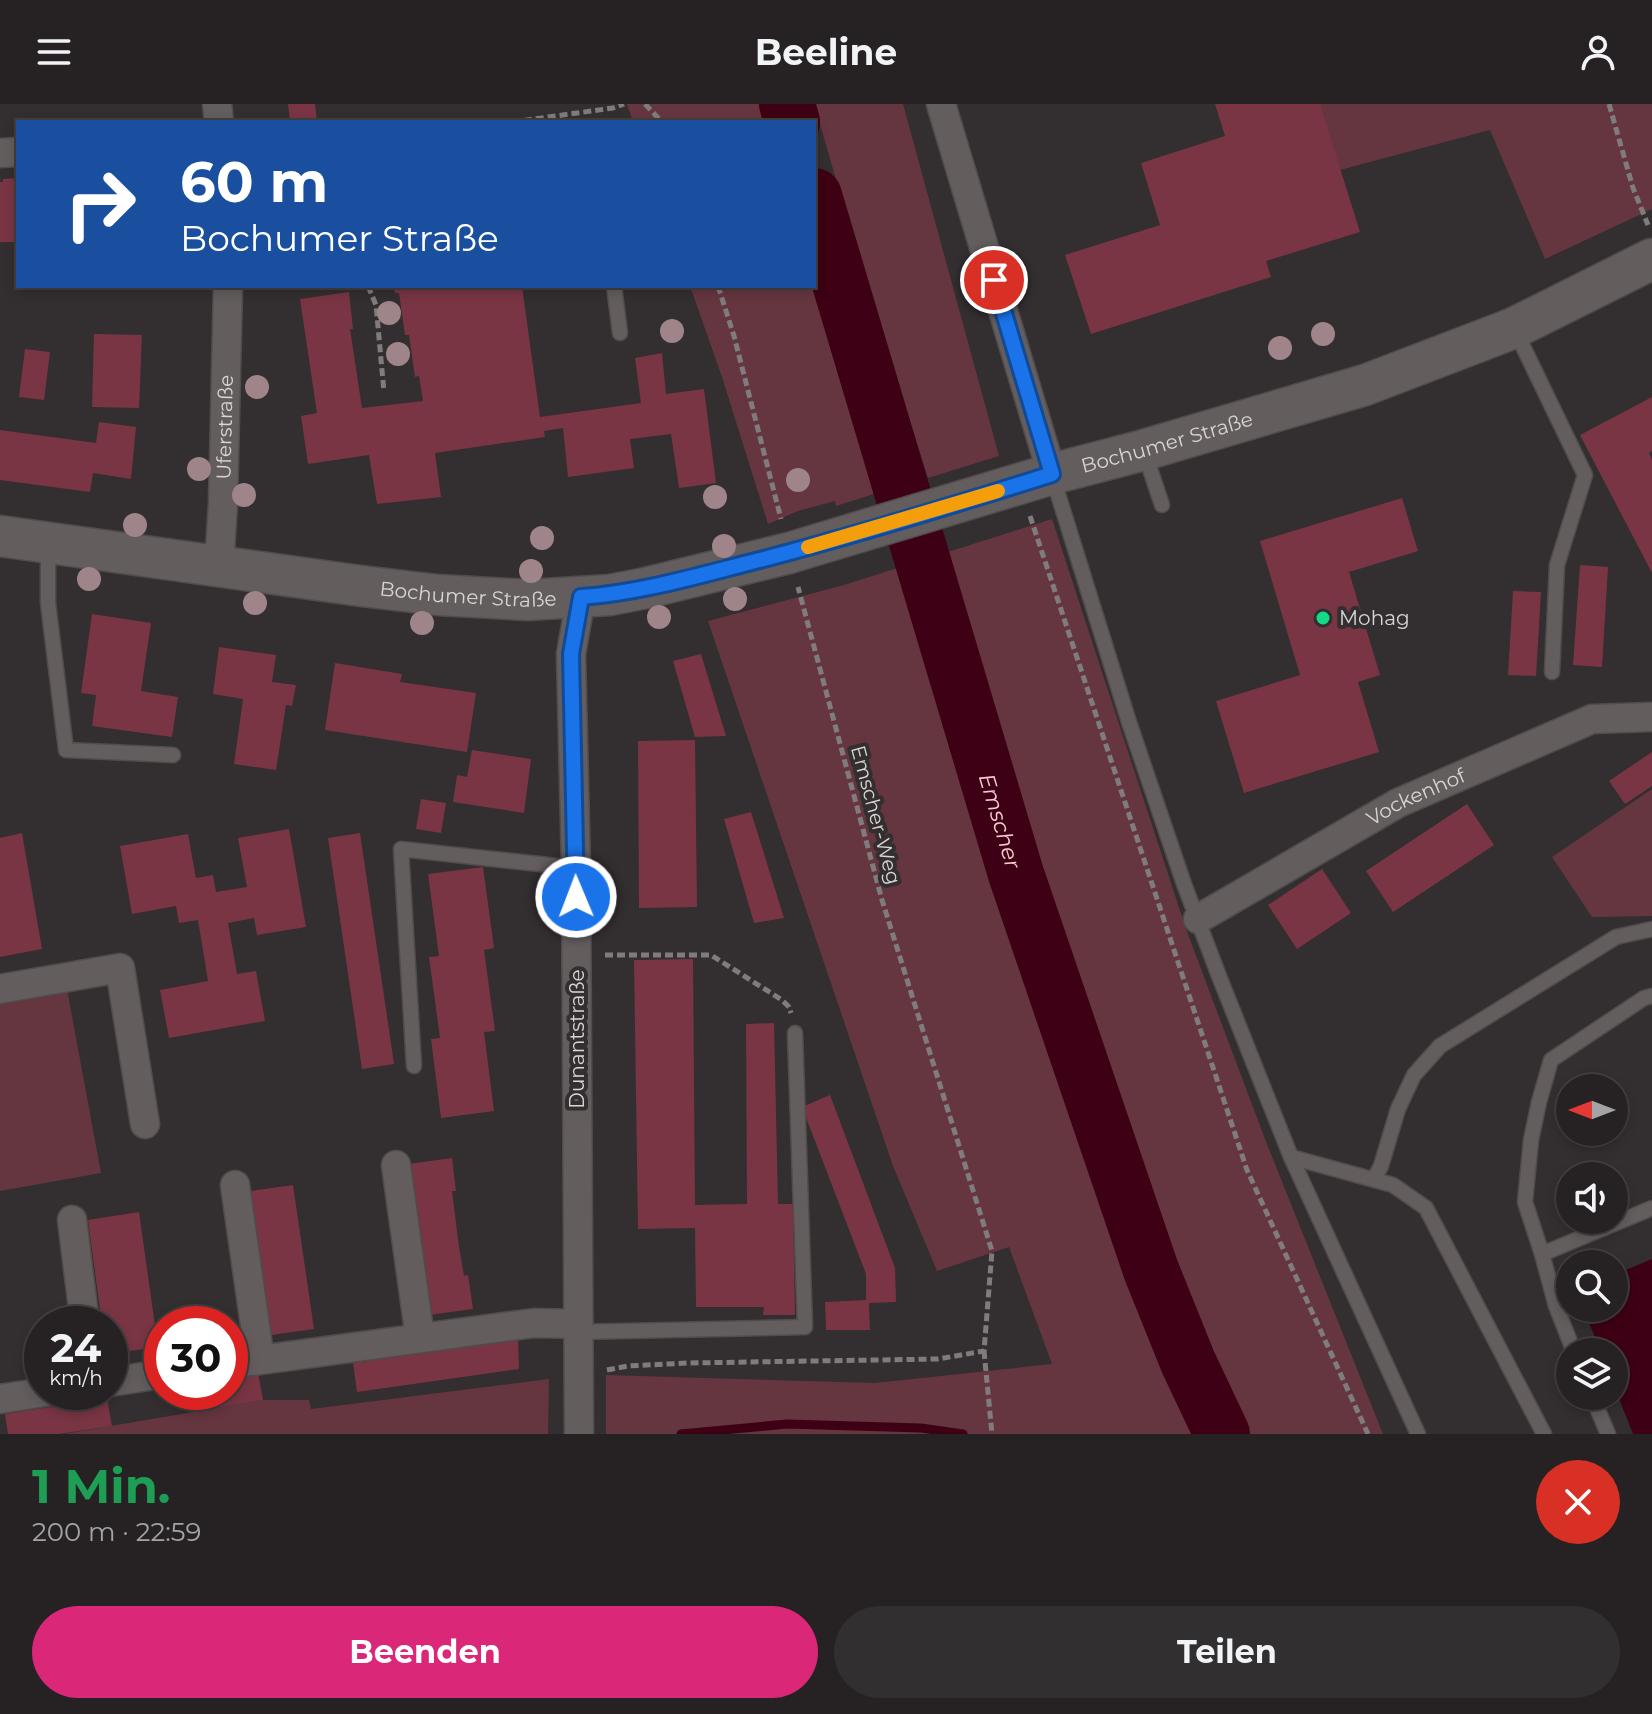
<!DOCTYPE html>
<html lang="de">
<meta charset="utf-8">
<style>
:root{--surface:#262223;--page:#322f30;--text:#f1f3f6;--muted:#a4a4a6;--line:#423f41;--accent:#db2777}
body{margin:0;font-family:Montserrat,sans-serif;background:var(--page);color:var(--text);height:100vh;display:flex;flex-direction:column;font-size:30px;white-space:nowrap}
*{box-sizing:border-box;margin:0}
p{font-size:26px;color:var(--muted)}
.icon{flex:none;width:44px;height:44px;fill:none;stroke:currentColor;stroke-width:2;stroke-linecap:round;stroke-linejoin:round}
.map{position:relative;height:1330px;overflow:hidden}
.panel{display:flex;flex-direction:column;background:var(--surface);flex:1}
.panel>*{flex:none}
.hud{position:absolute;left:16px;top:16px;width:800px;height:168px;border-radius:0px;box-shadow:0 4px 12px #0003,0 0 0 2px var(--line);background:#1a4fa0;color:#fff;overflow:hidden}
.needle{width:52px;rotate:270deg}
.buttons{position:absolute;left:1556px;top:970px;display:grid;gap:16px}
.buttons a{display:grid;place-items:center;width:72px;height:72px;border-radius:50%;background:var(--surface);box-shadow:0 4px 12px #0003,0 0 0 2px var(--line);font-size:40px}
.speed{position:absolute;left:24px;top:1202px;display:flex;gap:16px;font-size:40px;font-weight:700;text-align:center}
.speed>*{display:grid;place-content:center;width:104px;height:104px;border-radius:50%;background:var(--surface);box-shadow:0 4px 12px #0003,0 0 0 2px var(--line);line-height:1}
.speed small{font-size:20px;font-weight:400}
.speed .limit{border:12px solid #d22;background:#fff;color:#111}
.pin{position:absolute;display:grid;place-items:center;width:68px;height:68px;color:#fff;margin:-34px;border:4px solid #fff;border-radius:50%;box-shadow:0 2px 8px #0007}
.me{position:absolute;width:88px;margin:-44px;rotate:359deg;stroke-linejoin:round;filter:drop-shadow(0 0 6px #0008)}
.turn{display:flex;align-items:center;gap:28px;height:168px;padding:0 32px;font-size:36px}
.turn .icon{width:104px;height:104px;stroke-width:2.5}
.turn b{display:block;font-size:56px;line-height:68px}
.round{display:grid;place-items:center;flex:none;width:84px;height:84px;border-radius:42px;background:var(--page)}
.summary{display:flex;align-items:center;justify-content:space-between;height:136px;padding:0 32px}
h1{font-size:48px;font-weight:700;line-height:60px;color:#1e9e55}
.action{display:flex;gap:16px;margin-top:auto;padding:16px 32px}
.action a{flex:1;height:92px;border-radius:48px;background:var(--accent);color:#fff;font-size:32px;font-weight:700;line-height:92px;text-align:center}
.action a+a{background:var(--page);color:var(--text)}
header{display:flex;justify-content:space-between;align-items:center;height:104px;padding:0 32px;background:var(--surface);font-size:36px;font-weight:700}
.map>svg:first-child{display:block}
</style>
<header><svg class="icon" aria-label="menu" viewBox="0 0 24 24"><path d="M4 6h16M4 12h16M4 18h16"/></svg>Beeline<svg class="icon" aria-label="person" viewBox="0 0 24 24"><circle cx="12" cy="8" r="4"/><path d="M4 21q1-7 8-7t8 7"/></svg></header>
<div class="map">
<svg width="1652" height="1330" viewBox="0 0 1652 1330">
<rect width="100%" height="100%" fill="#332e2f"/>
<!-- green -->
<g fill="#653640">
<polygon points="627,0 762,0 767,18 633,18"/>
<polygon points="814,0 903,0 999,352 928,374 876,212"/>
<polygon points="1319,0 1652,0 1652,105 1545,155 1490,26 1340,66"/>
<polygon points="690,182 812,182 874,390 836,402 835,397 798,407 768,420 722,273"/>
<polygon points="1052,415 1186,825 1265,1035 1383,1330 606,1330 606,1271 875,1279 1052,1260 1009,1143 937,1167 893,1062 708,517 844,481"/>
<polygon points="1652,685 1652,812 1592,813 1552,753"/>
<polygon points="67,885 101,1069 0,1087 0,897"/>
<polygon points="549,1275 548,1330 64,1330 263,1296 309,1296 311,1305"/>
</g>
<!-- water -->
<polygon fill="#3e0014" points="1652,1155 1652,1330 1633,1330 1614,1282 1614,1248 1601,1248 1583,1204 1614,1204 1614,1171"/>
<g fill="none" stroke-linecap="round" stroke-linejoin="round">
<!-- stream -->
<polyline stroke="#3e0014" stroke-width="9" points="681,1330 787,1320 921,1324 963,1330"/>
<!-- river -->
<g stroke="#3e0014" stroke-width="56">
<polyline points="787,0 792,18"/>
<path id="s1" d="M814,92L1016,770L1151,1166L1188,1258L1222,1330"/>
</g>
</g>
<!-- building -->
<g fill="#793544">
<polygon points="288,0 315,0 317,18 290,18"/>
<polygon points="1215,0 1320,0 1360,128 1266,157 1271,173 1091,230 1065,151 1160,121 1141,59 1225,32"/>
<polygon points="18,74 18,138 0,138 0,78 3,78 3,75"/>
<polygon points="394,182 522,182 540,313 641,299 635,254 662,249 666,290 704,285 716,379 679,384 671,330 630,335 634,364 568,373 563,324 544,327 545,333 435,349 441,393 377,400 369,351 308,360 301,312 317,309 300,195 349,188 353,225 350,225 362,304 423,297 419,272 415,273 409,231 405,231 399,189 395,189"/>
<polygon points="94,230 142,231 139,304 92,303"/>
<polygon points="25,245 50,248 44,296 19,293"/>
<polygon points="1652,293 1652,347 1649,349 1652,356 1652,469 1580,331"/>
<polygon points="99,318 136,323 131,375 93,369 90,388 0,376 0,326 96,339"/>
<polygon points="1402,394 1418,447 1349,468 1380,571 1358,578 1379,648 1244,689 1216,597 1300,571 1260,437"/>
<polygon points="1580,461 1608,463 1602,563 1573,561"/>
<polygon points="1513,487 1541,488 1536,572 1508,571"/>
<polygon points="92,510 151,519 141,587 178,593 172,633 92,622 96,591 81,589"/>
<polygon points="219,543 276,551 272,578 296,581 292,602 286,601 276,666 234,660 243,595 213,590"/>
<polygon points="701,550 726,632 695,633 673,557"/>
<polygon points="335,559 402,570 400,578 476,589 467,648 325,626"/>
<polygon points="695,636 697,803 639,804 638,637"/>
<polygon points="472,646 531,655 524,709 453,698 457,671 467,673"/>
<polygon points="1652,648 1652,682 1625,700 1609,677"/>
<polygon points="421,695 446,699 441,729 416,725"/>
<polygon points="1467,700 1494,741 1393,808 1366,767"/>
<polygon points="751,708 784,814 754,819 724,715"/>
<polygon points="289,725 306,823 257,831 254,814 228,819 237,870 256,867 265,917 169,934 160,886 208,877 198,816 179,819 176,802 132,810 120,742 188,730 196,774 213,771 216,788 247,783 238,734"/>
<polygon points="22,729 42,845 0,853 0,734"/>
<polygon points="360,729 394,960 362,965 328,734"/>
<polygon points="483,763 494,844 484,846 495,927 484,928 494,1007 441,1014 431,935 440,934 429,853 439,852 428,770"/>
<polygon points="1322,765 1351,809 1297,845 1268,801"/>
<polygon points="693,855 695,1101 747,1100 746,920 774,919 778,1100 793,1100 795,1211 763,1211 764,1203 696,1203 695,1124 638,1125 634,856"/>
<polygon points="830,991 895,1164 896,1198 869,1199 870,1226 826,1226 825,1198 866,1196 866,1170 802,1003"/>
<polygon points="452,1054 456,1087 452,1087 459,1143 464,1172 468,1171 473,1205 429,1211 408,1060"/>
<polygon points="293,1081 314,1225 264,1232 243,1088"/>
<polygon points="139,1108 158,1243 110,1250 110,1220 102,1220 88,1116"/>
<polygon points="518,1234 519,1265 357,1288 353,1259"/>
<polygon points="258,1269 263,1296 194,1308 190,1288 230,1288 230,1274"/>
<polygon points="107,1294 112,1322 59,1330 8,1330 5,1310"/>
</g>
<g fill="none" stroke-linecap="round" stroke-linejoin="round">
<defs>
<g id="lane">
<polyline points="614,182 620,229"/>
<polyline points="1516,228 1585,371 1557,461 1552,568"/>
<polyline points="1145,350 1162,401"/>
<polyline points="1052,371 1129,618 1184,780 1219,872 1291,1053 1418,1330"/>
<polyline points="48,440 48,499 66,646 173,651"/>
<polyline points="414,962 401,745 576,764"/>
<polyline points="1291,1053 1393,1081 1426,1104 1544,1330"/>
<polyline points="1374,1075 1381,1062 1398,1005 1414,971 1440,942 1616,833 1652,825"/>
<polyline points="1542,1150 1652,1104"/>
<polyline points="578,1228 805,1223 795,929"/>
<polyline points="1574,1248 1556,1202 1542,1150 1525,1098 1531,1036 1539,998 1551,956 1644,894 1652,892"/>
<polyline points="1592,1292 1608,1330"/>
</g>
<g id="street">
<polyline points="217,0 219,18"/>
<polyline points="941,0 1052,370"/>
<polyline points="0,49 18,48"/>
<path id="s2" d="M219,463L223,399L228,182"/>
<path id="s3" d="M1198,815L1398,699L1592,615L1651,613"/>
<polyline points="0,885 120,864 145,1020"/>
<polyline points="396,1061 420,1234"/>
<polyline points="235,1081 260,1256"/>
<polyline points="72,1116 85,1220"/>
<polyline points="230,1260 534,1219 578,1220"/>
<polyline points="110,1278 162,1270"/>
<polyline points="0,1295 45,1288"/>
<polyline points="579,1330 576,764 571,550 581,493"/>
</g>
<g id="secondary">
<path id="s4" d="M0,432L361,482L438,491L528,496L610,491L646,484L789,449L1052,370L1144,346L1365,281L1514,224L1652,155"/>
</g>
</defs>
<!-- lane casing -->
<use href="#lane" stroke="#504b4c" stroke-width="17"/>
<!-- street casing -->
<use href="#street" stroke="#504b4c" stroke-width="31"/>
<!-- secondary casing -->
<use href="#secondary" stroke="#504b4c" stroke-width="43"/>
<!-- path -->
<g stroke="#807c7d" stroke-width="5" stroke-dasharray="8 4" stroke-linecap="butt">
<polyline points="645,0 662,18"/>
<polyline points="1609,0 1633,84 1648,121"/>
<polyline points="512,18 613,4 624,0"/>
<polyline points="368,182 376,201 384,288"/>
<polyline points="718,182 734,232 781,415"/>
<polyline points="1030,412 1247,1066 1368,1330"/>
<polyline points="605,851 711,851 782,896 789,903 791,909"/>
<polyline points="984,1247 992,1330"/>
<polyline points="607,1266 628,1262 688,1259 938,1255 984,1247 992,1147 882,796 798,483"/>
</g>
<!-- lane -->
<use href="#lane" stroke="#635d5e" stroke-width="14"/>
<!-- street -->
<use href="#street" stroke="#635d5e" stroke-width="28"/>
<!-- secondary -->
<use href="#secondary" stroke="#635d5e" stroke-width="40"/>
</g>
<!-- trees -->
<g fill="#9f8589">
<circle cx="389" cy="209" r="12"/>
<circle cx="672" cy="227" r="12"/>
<circle cx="1323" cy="230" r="12"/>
<circle cx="1280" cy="244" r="12"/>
<circle cx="398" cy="250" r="12"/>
<circle cx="257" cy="283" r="12"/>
<circle cx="199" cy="365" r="12"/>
<circle cx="798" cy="376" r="12"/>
<circle cx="244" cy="391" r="12"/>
<circle cx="715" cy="393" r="12"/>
<circle cx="135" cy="421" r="12"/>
<circle cx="542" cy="434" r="12"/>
<circle cx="724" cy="442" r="12"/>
<circle cx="531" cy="467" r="12"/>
<circle cx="89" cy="475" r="12"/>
<circle cx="735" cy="495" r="12"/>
<circle cx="255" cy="499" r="12"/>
<circle cx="659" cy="513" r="12"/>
<circle cx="422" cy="519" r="12"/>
</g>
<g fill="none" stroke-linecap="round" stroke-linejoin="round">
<defs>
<path id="route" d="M576,793L571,550L581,493C638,489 693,473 748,459C850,433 951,402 1052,370L994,176"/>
</defs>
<!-- route casing -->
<use href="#route" stroke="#114b97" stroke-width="20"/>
<!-- route -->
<use href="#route" stroke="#1a73e8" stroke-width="14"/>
<!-- slow -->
<polyline stroke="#f59e0b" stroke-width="14" points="808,443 998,387"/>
</g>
<!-- markers -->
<circle fill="#14d989" stroke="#332e2f" stroke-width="3" cx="1323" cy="514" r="8"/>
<g text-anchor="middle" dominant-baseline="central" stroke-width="8" stroke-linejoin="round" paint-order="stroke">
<!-- street labels -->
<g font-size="20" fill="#d8d5d5" stroke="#332e2f">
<text stroke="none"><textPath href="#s2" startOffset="140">Uferstraße</textPath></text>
<text stroke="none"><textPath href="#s4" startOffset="1192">Bochumer Straße</textPath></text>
<text stroke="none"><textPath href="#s4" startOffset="472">Bochumer Straße</textPath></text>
<text stroke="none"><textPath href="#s3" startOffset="250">Vockenhof</textPath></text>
<text transform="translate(876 711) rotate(75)">Emscher-Weg</text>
<text transform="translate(577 935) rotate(-90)">Dunantstraße</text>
</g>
<!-- poi labels -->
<g font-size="20" fill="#d8d5d5" stroke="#332e2f" text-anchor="start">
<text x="1339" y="514">Mohag</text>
</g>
<!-- water labels -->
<g font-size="22" font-style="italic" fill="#f8ccd3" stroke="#332e2f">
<text stroke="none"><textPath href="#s1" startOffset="652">Emscher</textPath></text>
</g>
</g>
</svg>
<div class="buttons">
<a><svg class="needle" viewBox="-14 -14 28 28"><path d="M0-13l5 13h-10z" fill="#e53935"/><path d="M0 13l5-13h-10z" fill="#a4a4a6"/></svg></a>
<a><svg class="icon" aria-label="sound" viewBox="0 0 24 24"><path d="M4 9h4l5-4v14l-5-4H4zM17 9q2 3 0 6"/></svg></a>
<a><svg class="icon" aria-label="search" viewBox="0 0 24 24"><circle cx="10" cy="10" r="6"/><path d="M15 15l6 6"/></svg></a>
<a><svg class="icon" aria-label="layers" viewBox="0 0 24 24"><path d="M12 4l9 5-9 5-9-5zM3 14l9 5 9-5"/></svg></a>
</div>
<div class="speed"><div>24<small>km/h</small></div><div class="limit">30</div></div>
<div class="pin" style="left:994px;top:176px;background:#d93025"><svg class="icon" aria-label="arrive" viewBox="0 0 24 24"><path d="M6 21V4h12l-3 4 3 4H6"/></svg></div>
<svg class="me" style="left:576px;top:793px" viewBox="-20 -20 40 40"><circle r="17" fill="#1a73e8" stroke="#fff" stroke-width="3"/><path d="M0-11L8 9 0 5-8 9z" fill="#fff"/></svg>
<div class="hud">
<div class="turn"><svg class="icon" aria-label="right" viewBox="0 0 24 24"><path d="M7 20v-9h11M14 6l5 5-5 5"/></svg><div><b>60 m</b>Bochumer Straße</div></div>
</div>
</div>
<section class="panel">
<div class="summary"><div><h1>1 Min.</h1><p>200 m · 22:59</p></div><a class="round" style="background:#d93025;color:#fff"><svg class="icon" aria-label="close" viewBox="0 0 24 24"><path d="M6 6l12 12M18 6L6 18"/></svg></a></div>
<div class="action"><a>Beenden</a><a>Teilen</a></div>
</section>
